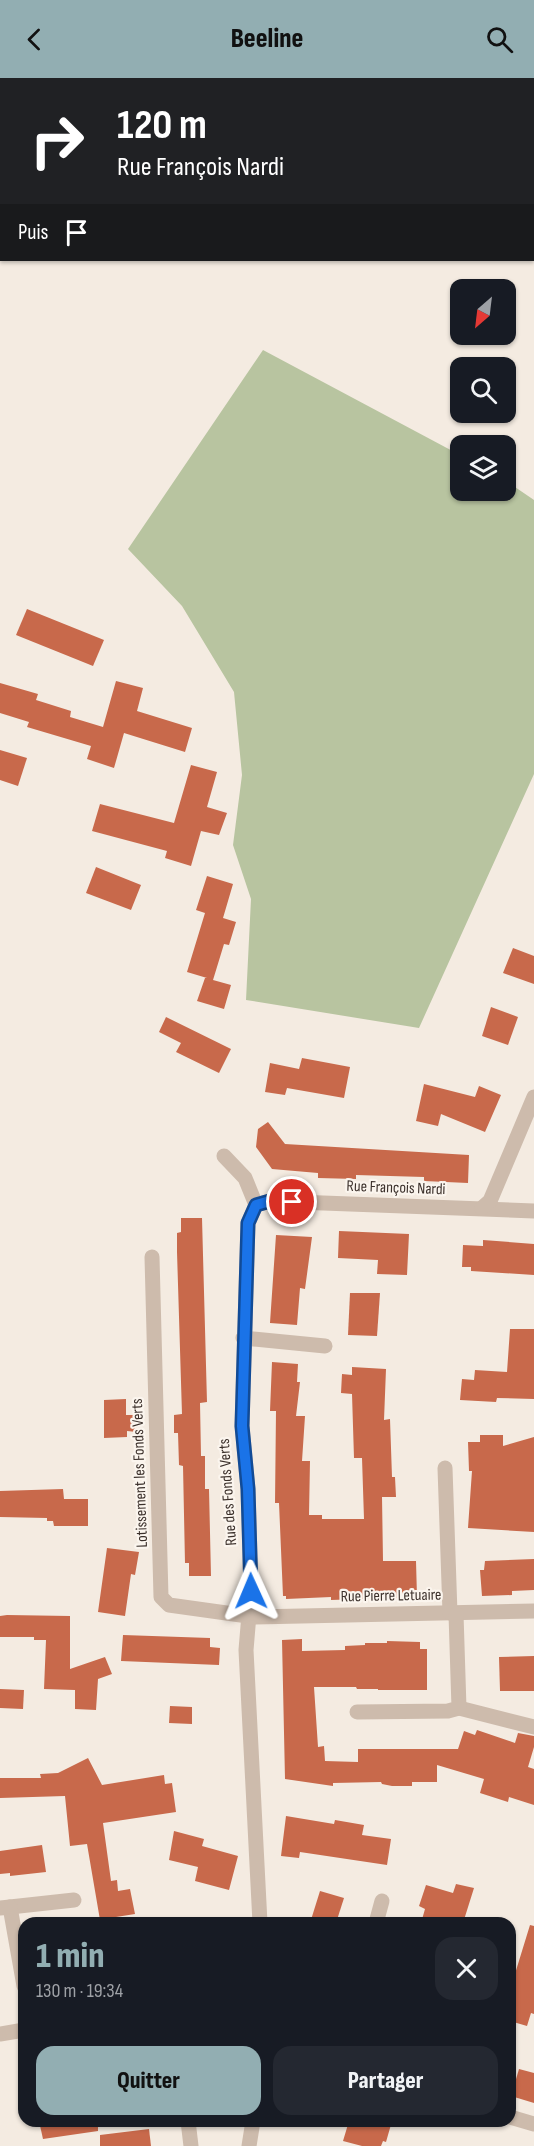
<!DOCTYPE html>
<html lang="fr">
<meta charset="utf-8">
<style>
:root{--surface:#171b24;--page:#242831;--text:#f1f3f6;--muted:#9ea1a6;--accent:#92aeb2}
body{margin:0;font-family:"Sofia Sans Condensed",sans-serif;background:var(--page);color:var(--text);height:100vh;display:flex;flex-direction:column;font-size:22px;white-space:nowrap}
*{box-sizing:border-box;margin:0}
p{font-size:20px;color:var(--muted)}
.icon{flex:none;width:33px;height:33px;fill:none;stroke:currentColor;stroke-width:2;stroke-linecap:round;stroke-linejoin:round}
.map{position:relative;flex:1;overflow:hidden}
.details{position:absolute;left:18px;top:1839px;width:498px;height:210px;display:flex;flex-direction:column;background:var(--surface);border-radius:18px;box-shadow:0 2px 4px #0004}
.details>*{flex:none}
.top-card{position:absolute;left:0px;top:0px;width:534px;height:183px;box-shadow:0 2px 4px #0004;background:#202124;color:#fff;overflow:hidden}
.needle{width:39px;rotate:208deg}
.fabs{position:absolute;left:450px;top:201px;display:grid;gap:12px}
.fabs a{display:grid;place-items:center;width:66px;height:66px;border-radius:12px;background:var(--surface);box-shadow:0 2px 4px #0004;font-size:30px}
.pin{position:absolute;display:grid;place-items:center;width:51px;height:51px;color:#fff;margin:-26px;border:3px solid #fff;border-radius:50%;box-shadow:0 2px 6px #0007}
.me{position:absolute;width:66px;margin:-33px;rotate:359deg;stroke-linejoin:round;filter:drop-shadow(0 0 4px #0008)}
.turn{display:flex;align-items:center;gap:21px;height:126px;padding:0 18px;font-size:27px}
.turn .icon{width:78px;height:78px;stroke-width:2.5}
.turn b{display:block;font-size:42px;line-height:51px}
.then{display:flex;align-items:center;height:57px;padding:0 18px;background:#0003;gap:12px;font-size:22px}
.round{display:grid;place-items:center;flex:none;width:63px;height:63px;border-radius:18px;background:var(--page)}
.overview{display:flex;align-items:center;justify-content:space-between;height:102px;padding:0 18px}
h1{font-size:36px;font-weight:800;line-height:45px;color:var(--accent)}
.primary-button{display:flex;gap:12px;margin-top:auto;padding:12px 18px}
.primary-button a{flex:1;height:69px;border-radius:18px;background:var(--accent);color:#111;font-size:24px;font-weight:800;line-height:69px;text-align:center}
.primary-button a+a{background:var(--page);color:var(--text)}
header{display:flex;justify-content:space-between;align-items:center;height:78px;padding:0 18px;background:var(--accent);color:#111;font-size:27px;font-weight:800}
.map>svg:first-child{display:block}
</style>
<header><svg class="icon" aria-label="back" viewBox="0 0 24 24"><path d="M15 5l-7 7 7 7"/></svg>Beeline<svg class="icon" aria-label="search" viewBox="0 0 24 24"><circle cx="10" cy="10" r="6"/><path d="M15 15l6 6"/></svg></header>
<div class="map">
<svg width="534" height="2068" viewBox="0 0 534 2068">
<rect width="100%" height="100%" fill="#f4ebe1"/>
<!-- green -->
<polygon fill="#b8c4a0" points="263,272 460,377 460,412 506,412 506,403 534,422 534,696 419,950 246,922 251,821 233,767 242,697 234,614 182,528 128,471"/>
<!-- building -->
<g fill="#c8694b">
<polygon points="27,531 104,562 93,588 16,557"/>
<polygon points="116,603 143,610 137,633 192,650 185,674 124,655 114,690 87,681 91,668 27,649 29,644 0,635 0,605 38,616 36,622 71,633 70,639 103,649"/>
<polygon points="0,672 27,680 18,708 0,702"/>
<polygon points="191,687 217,694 207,729 227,735 219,757 201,753 191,788 165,780 167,773 92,753 100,726 174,745"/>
<polygon points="96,789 141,807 131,832 86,815"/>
<polygon points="207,798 233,806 223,840 236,844 229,867 224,866 213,902 231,907 224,931 197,923 205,900 207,900 187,894 205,835 196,832"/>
<polygon points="513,870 534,878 534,906 503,895"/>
<polygon points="491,929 518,939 508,967 482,958"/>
<polygon points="166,939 231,971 219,995 176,974 181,965 159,954"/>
<polygon points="302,980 350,989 344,1020 287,1010 285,1017 265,1014 270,985 299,991"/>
<polygon points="424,1006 475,1019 479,1008 501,1017 485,1054 441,1036 438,1048 416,1043"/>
<polygon points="268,1044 285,1066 469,1077 468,1105 424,1103 424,1099 356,1097 356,1101 318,1100 318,1095 272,1091 256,1069 258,1051"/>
<polygon points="181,1140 202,1140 207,1324 200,1325 201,1378 205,1378 205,1411 209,1411 211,1498 189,1498 189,1485 185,1485 183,1388 179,1387 178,1355 174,1355 174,1337 182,1336 177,1174 177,1155 181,1154"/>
<polygon points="339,1153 409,1156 407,1197 377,1196 378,1182 338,1180"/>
<polygon points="276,1157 312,1159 305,1211 300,1210 297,1247 270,1245"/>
<polygon points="483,1162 534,1166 534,1197 471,1193 471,1189 462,1189 463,1167 483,1168"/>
<polygon points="350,1215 380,1215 377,1258 348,1257"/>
<polygon points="510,1251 534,1251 534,1321 497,1320 496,1324 460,1322 462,1301 474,1302 475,1292 507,1294"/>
<polygon points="272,1284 298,1286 297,1304 300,1304 296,1338 305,1338 302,1383 310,1383 309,1437 322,1437 322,1441 364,1441 362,1380 354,1380 352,1316 341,1315 342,1296 352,1297 352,1289 386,1291 384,1342 390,1341 392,1399 395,1399 396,1419 382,1419 383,1483 416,1483 417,1519 331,1522 331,1519 286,1521 286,1518 283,1518 279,1425 275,1425 276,1333 270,1333"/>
<polygon points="126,1321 126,1337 136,1337 137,1354 127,1353 127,1359 104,1360 104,1322"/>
<polygon points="480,1357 503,1357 503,1368 534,1359 534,1454 468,1450 472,1393 469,1393 468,1364 480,1364"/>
<polygon points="63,1411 64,1421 88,1421 88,1448 54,1448 53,1443 47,1443 47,1440 0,1439 0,1413"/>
<polygon points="107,1470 139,1474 135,1497 131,1496 125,1538 98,1534"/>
<polygon points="534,1481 534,1512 512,1513 512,1517 482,1518 480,1492 484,1492 485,1483"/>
<polygon points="7,1537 70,1538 70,1591 105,1579 112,1596 98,1601 96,1632 75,1631 75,1612 44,1611 46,1562 34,1562 34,1559 0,1559 0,1538"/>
<polygon points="123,1557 210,1560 210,1569 220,1570 219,1587 121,1583"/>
<polygon points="302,1561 302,1573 345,1572 345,1568 365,1567 365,1565 387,1565 387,1563 420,1564 420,1571 427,1571 427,1612 378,1612 378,1611 357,1611 356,1609 314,1609 318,1669 324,1668 325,1683 358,1684 358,1671 458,1671 464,1653 475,1657 477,1652 515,1665 518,1655 534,1658 534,1669 528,1689 534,1691 534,1727 509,1719 508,1724 480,1715 484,1701 437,1687 437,1704 412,1704 412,1708 392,1708 382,1706 381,1704 333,1705 333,1708 285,1701 282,1562"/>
<polygon points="534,1578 534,1613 500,1613 499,1579"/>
<polygon points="0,1611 24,1612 23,1631 0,1630"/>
<polygon points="170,1628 192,1629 192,1646 169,1645"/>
<polygon points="88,1680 102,1707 164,1697 165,1706 172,1705 176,1734 103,1745 111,1803 117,1802 118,1813 130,1811 135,1836 116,1839 116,1845 102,1845 100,1842 87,1766 70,1768 65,1718 0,1720 0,1700 41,1700 40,1696 58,1695"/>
<polygon points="286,1738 334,1746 335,1742 364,1747 362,1757 391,1761 387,1787 300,1774 299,1780 281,1778"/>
<polygon points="174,1753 204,1761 202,1768 238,1778 229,1812 195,1803 198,1789 169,1782"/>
<polygon points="42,1767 46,1794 10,1798 10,1795 0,1796 0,1773"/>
<polygon points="456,1806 474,1810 463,1845 421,1845 425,1831 419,1828 426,1807 453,1815"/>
<polygon points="320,1813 344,1820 336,1845 310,1845"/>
<polygon points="530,1847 534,1848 534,1936 531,1935 527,1948 510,1943 510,1912"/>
<polygon points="519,1991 534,1995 534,2025 511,2018"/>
<polygon points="39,2043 98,2043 98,2053 43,2061"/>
<polygon points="349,2043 392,2043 386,2064 383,2063 381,2068 362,2068 343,2063"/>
<polygon points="149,2051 151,2068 100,2068 100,2057"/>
</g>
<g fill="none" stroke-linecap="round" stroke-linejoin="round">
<!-- street -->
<g stroke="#cdbbac" stroke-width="15">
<polyline points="224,1078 245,1100 256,1127"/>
<polyline points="256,1127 248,1145 242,1348 248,1411 251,1513 246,1572 260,1845"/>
<polyline points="256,1127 270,1123 534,1133"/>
<polyline points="482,1130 490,1123 534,1019"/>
<polyline points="152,1179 161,1519 169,1527 255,1539 534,1533"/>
<polyline points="243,1260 325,1268"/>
<polyline points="445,1390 450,1535"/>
<polyline points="459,1630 534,1649"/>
<polyline points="357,1634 448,1633 459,1630 456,1536"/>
<polyline points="10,1829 74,1822"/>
<polyline points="0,1830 10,1829 24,1908"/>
<polyline points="376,1845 382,1823"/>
<polyline points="0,1956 24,1952"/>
<polyline points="510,2039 534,2046"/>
<polyline points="188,2043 191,2068"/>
<polyline points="249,2068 253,2043"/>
</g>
</g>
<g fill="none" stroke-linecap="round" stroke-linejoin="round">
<defs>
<polyline id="route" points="251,1513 248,1411 242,1348 248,1145 256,1127 270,1123 292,1124"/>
</defs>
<!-- route casing -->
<use href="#route" stroke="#114b97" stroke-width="15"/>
<!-- route -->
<use href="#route" stroke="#1a73e8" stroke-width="10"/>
</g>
<g text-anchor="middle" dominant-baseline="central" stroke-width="4.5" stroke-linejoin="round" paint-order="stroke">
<!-- street labels -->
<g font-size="16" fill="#3b302b" stroke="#fbf5ee">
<text transform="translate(396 1110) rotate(2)">Rue François Nardi</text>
<text transform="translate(140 1395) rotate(-92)">Lotissement les Fonds Verts</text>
<text transform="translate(228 1414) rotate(-94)">Rue des Fonds Verts</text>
<text transform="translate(391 1518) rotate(-1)">Rue Pierre Letuaire</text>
</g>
</g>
</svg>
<div class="fabs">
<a><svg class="needle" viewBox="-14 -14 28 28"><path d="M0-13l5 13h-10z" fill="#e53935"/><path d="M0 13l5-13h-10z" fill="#9ea1a6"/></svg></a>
<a><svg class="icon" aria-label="search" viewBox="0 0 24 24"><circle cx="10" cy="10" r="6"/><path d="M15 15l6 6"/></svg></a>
<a><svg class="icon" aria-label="layers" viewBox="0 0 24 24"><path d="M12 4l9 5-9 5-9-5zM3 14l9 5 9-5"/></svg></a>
</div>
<div class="pin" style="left:292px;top:1124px;background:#d93025"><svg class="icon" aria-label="arrive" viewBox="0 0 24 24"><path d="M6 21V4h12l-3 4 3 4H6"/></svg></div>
<svg class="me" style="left:251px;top:1513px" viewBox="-20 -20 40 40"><path d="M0-17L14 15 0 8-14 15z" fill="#1a73e8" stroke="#fff" stroke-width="4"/></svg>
<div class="top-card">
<div class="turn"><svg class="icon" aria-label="right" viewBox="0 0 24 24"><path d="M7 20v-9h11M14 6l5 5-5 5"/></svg><div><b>120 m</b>Rue François Nardi</div></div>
<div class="then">Puis<svg class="icon" aria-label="arrive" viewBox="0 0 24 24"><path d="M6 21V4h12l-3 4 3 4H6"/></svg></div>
</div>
<section class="details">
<div class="overview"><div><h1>1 min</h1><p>130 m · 19:34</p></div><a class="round"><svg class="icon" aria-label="close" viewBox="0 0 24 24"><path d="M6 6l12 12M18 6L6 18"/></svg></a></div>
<div class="primary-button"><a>Quitter</a><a>Partager</a></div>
</section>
</div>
